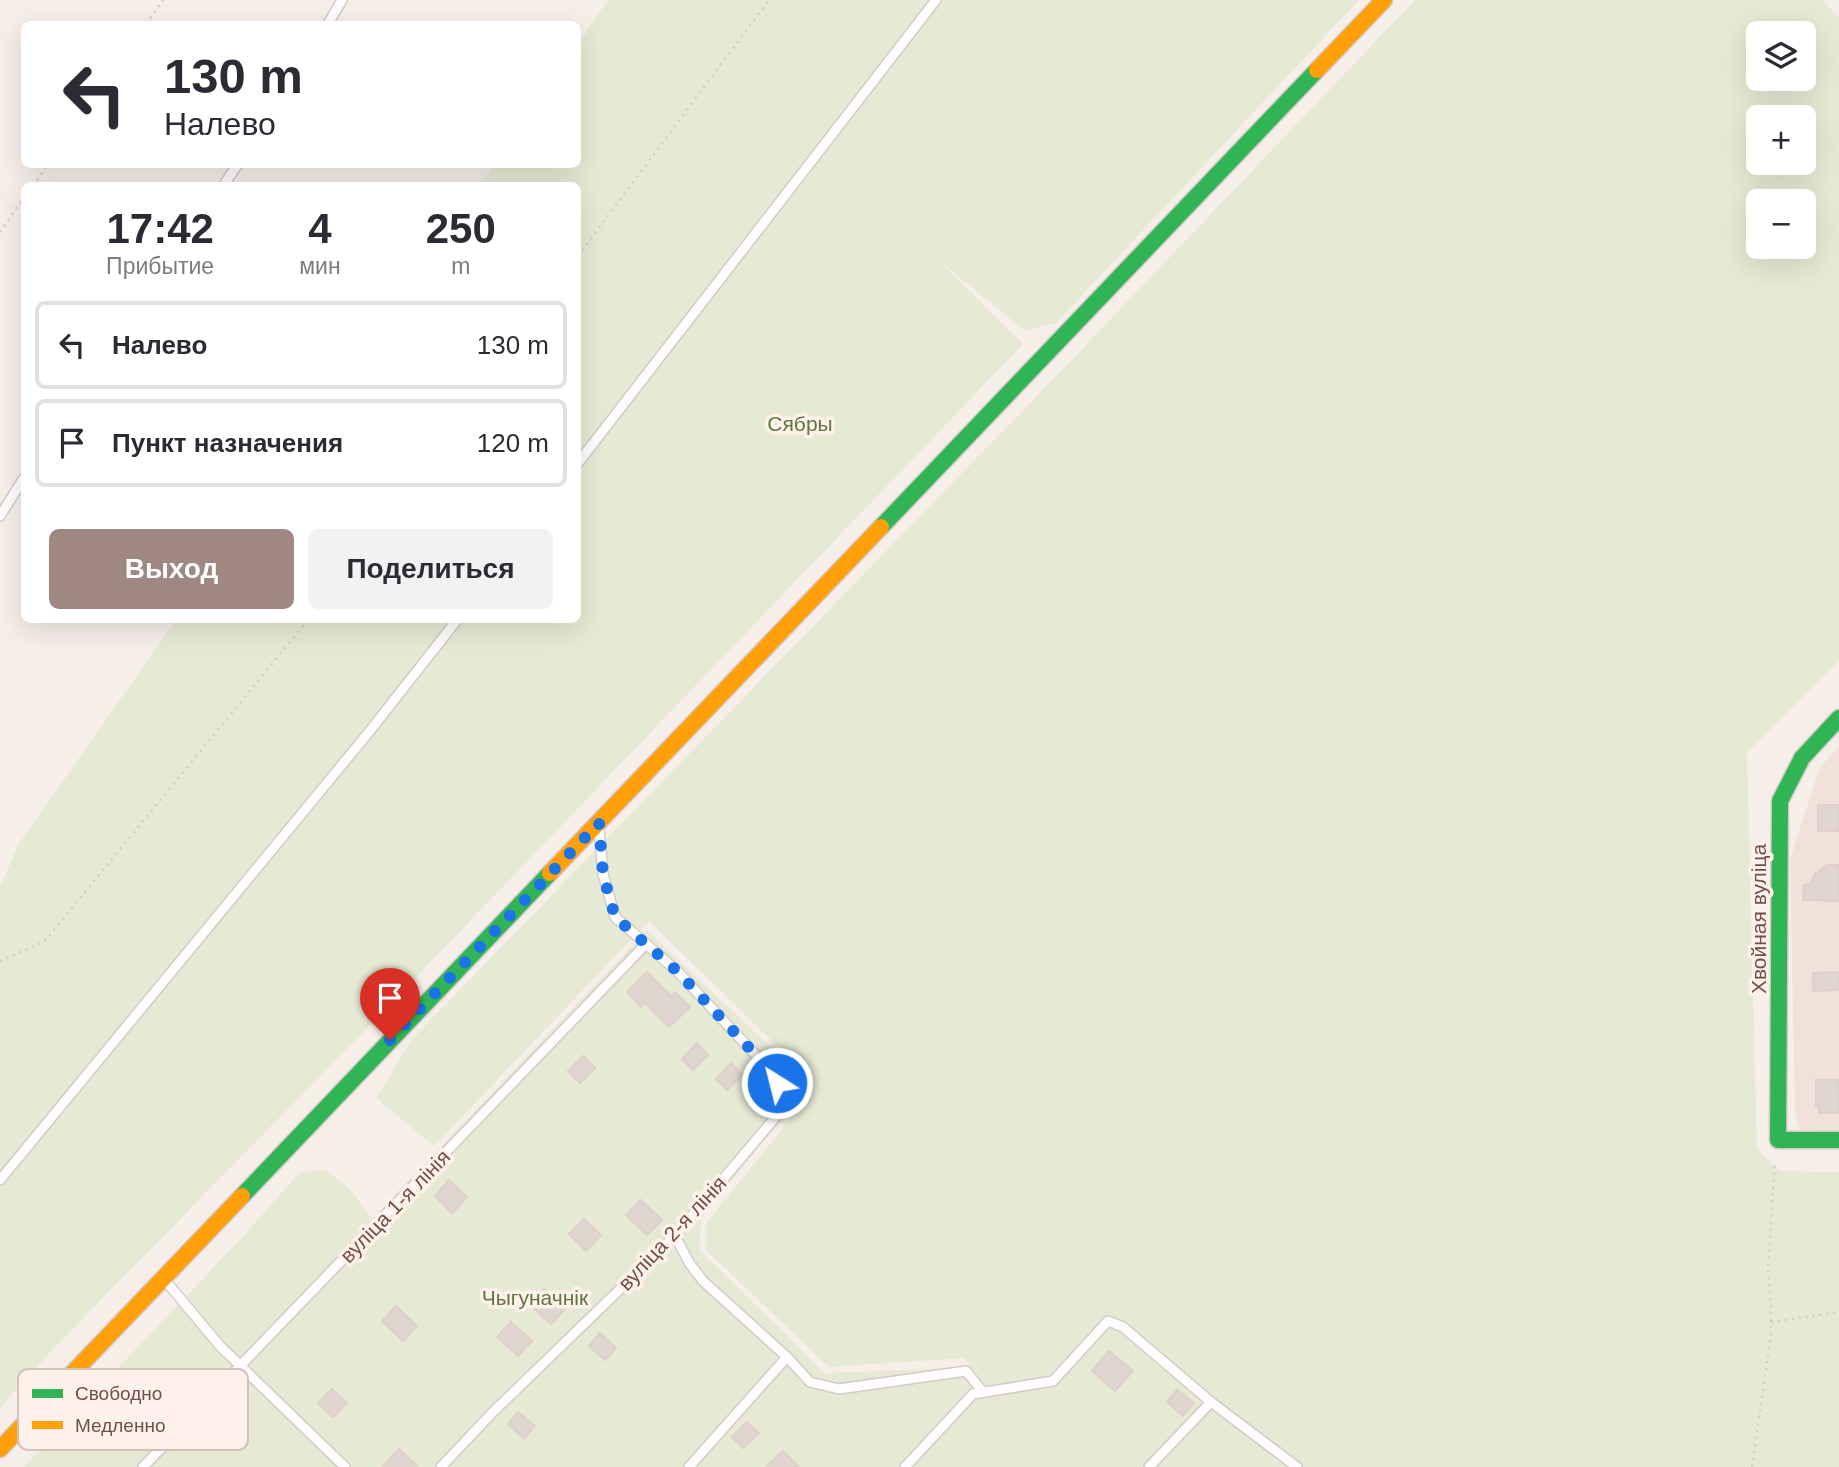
<!DOCTYPE html>
<html lang="ru">
<meta charset="utf-8">
<style>
:root{--surface:#fff;--page:#f2f2f3;--text:#2b2b33;--muted:#7c7c81;--line:#e1e1e2;--accent:#9f8782}
body{margin:0;font-family:Arial,sans-serif;background:var(--page);color:var(--text);height:100vh;display:flex;flex-direction:column;font-size:26px;white-space:nowrap}
*{box-sizing:border-box;margin:0}
p{font-size:23px;color:var(--muted)}
.icon{flex:none;width:38px;height:38px;fill:none;stroke:currentColor;stroke-width:2;stroke-linecap:round;stroke-linejoin:round}
.map{position:relative;flex:1;overflow:hidden}
.side{position:absolute;left:21px;top:182px;width:560px;height:441px;display:flex;flex-direction:column;background:var(--surface);border-radius:10px;box-shadow:0 7px 28px #0002}
.side>*{flex:none}
.hud{position:absolute;left:21px;top:21px;width:560px;height:147px;border-radius:10px;box-shadow:0 7px 28px #0002;background:#fff;color:var(--text);overflow:hidden}
.fabs{position:absolute;left:1746px;top:21px;display:grid;gap:14px}
.fabs a{display:grid;place-items:center;width:70px;height:70px;border-radius:10px;background:var(--surface);box-shadow:0 7px 28px #0002;font-size:35px}
.pin{position:absolute;display:grid;place-items:center;width:60px;height:60px;color:#fff;margin:-72px -30px;border-radius:50% 50% 50% 0;rotate:-45deg;box-shadow:0 0 7px #0007}
.pin .icon{rotate:45deg}
.me{position:absolute;width:77px;margin:-38px;rotate:324deg;stroke-linejoin:round;filter:drop-shadow(0 0 5px #0008)}
.turn{display:flex;align-items:center;gap:24px;height:147px;padding:0 28px;font-size:32px}
.turn .icon{width:91px;height:91px;stroke-width:2.5}
.turn b{display:block;font-size:49px;line-height:60px}
.eta{display:flex;justify-content:space-evenly;align-items:center;height:119px;text-align:center}
.eta b{font-size:42px;font-weight:700;line-height:49px}
.cta{display:flex;gap:14px;margin-top:auto;padding:14px 28px}
.cta a{flex:1;height:80px;border-radius:10px;background:var(--accent);color:#fff;font-size:28px;font-weight:700;line-height:80px;text-align:center}
.cta a+a{background:var(--page);color:var(--text)}
ul{padding:0;list-style:none}
li{display:flex;align-items:center;gap:21px;height:88px;margin:0 14px 10px;padding:0 14px;border:4px solid var(--line);border-radius:10px}
li div{flex:1}
li b{display:block;font-size:26px}
li em{font-style:normal}
.map>svg:first-child{display:block}
</style>
<div class="map">
<svg width="1839" height="1467" viewBox="0 0 1839 1467">
<rect width="100%" height="100%" fill="#f5eee9"/>
<!-- residential -->
<polygon fill="#f0e2d9" points="1839,747 1839,1131 1800,1130 1795,1111 1790,859 1820,767"/>
<!-- green -->
<g fill="#e6ead4" fill-rule="evenodd">
<polygon points="608,0 1359,0 1056,323 1025,331 936,258 1023,344 376,1019 51,1351 0,1408 0,887 18,845 176,620 578,620 578,186 479,185 494,165 578,164 578,44"/>
<path d="M1415,0H1823L1839,18V660L1747,752L1757,1149L1779,1171L1839,1172V1467H24L248,1231L300,1172L325,1170L349,1188L372,1219L647,930L782,1058L798,1099L702,1217L699,1250L825,1373L958,1368L982,1397L1039,1378L988,1388L964,1358L829,1367L706,1250L707,1222L805,1101L788,1057L649,921L434,1146L376,1098L413,1038L1064,368ZM1759,33H1804V79H1759ZM1759,117H1804V163H1759ZM1759,201H1804V247H1759Z"/>
</g>
<!-- building -->
<g fill="#e1d5d1" stroke="#ded0cb" stroke-width="2">
<rect x="1818" y="805" width="21" height="26"/>
<polygon points="1827,865 1839,865 1839,901 1803,900 1804,885 1810,884 1815,874"/>
<polygon points="647,972 671,996 675,992 690,1007 669,1027 645,1003 641,1007 627,992"/>
<polygon points="1839,972 1839,990 1813,991 1813,973"/>
<polygon points="697,1043 708,1055 693,1070 682,1059"/>
<polygon points="583,1056 595,1068 580,1083 568,1071"/>
<polygon points="731,1063 742,1075 727,1090 716,1079"/>
<polygon points="1816,1080 1838,1080 1839,1113 1819,1113 1819,1106 1816,1106"/>
<polygon points="449,1180 467,1197 452,1213 435,1196"/>
<polygon points="641,1200 662,1220 647,1235 626,1215"/>
<polygon points="584,1219 601,1235 586,1251 569,1234"/>
<polygon points="544,1289 565,1309 551,1324 530,1305"/>
<polygon points="396,1306 417,1326 403,1341 382,1321"/>
<polygon points="511,1322 532,1341 518,1356 497,1337"/>
<polygon points="600,1333 616,1348 605,1360 589,1346"/>
<polygon points="1109,1351 1133,1371 1115,1391 1092,1371"/>
<polygon points="332,1389 347,1403 333,1417 318,1403"/>
<polygon points="1177,1390 1194,1403 1183,1416 1167,1402"/>
<polygon points="518,1412 535,1426 524,1439 508,1424"/>
<polygon points="747,1422 759,1433 743,1448 732,1437"/>
<polygon points="399,1449 418,1467 382,1467"/>
<polygon points="783,1451 799,1467 766,1467"/>
</g>
<g fill="none" stroke-linecap="round" stroke-linejoin="round">
<defs>
<g id="lane">
<polyline points="328,24 342,0"/>
<polyline points="223,186 238,164"/>
<polyline points="578,463 936,0"/>
<polyline points="0,516 24,478"/>
<polyline points="0,1180 369,732 457,620"/>
<polyline points="675,1236 690,1264 703,1281 787,1357 810,1382 839,1389 966,1371 983,1392"/>
<polyline points="164,1279 220,1346 345,1467"/>
<polyline points="143,1467 646,944"/>
<polyline points="441,1467 492,1413 675,1236 779,1113 783,1094 765,1065 677,971 615,917 603,874 599,829"/>
<polyline points="689,1467 787,1357"/>
<polyline points="905,1467 973,1394 1053,1381 1108,1321 1123,1327 1211,1402"/>
<polyline points="1149,1467 1211,1402 1297,1467"/>
</g>
<g id="fast">
<polyline points="881,527 1317,70"/>
<polyline points="1839,718 1802,758 1780,801 1778,1140 1839,1140"/>
<polyline points="242,1196 550,873"/>
</g>
<g id="slow">
<polyline points="1317,70 1384,0"/>
<polyline points="550,873 881,527"/>
<polyline points="0,1449 242,1196"/>
</g>
</defs>
<!-- lane casing -->
<use href="#lane" stroke="#d4cac6" stroke-width="12"/>
<!-- fast casing -->
<use href="#fast" stroke="#d4c9c6" stroke-width="19"/>
<!-- slow casing -->
<use href="#slow" stroke="#d4c9c6" stroke-width="19"/>
<!-- path -->
<g stroke="#d6ccca" stroke-width="2.5" stroke-dasharray="2 5" stroke-linecap="butt">
<polyline points="146,24 163,0"/>
<polyline points="33,186 48,164"/>
<polyline points="0,232 24,197"/>
<polyline points="578,256 769,0"/>
<polyline points="0,961 44,942 308,620"/>
<polyline points="1771,1322 1839,1312"/>
<polyline points="1752,1467 1771,1335 1771,1307 1768,1269 1775,1161"/>
</g>
<!-- lane -->
<use href="#lane" stroke="#fefcfc" stroke-width="9"/>
<!-- fast -->
<use href="#fast" stroke="#30b455" stroke-width="16"/>
<!-- slow -->
<use href="#slow" stroke="#ff9f0a" stroke-width="16"/>
</g>
<g fill="none" stroke-linecap="round" stroke-linejoin="round">
<!-- route -->
<polyline stroke="#1a73e8" stroke-width="12" stroke-dasharray="0 21.6" points="390,1040 599,823 603,874 615,917 677,971 765,1065 777,1083"/>
</g>
<g text-anchor="middle" dominant-baseline="central" stroke-width="7" stroke-linejoin="round" paint-order="stroke">
<!-- park labels -->
<g font-size="21" fill="#5e7743" stroke="#fef1e9">
<text x="800" y="423">Сябры</text>
<text x="535" y="1297">Чыгуначнік</text>
</g>
<!-- street labels -->
<g font-size="21" fill="#71504b" stroke="#fef1e9">
<text transform="translate(1758 919) rotate(-90)">Хвойная вуліца</text>
<text transform="translate(395 1206) rotate(-46)">вуліца 1-я лінія</text>
<text transform="translate(672 1233) rotate(-47)">вуліца 2-я лінія</text>
</g>
</g>
<!-- legend -->
<rect x="18" y="1369" width="230" height="81" rx="10" fill="#fef1e9" stroke="#d4c1ba" stroke-width="2"/>
<rect x="32" y="1389" width="31" height="9" fill="#30b455"/>
<rect x="32" y="1421" width="31" height="8" fill="#ff9f0a"/>
<g font-size="19" fill="#71504b">
<text x="75" y="1400">Свободно</text>
<text x="75" y="1432">Медленно</text>
</g>
</svg>
<div class="fabs">
<a><svg class="icon" aria-label="layers" viewBox="0 0 24 24"><path d="M12 4l9 5-9 5-9-5zM3 14l9 5 9-5"/></svg></a>
<a>+</a>
<a>−</a>
</div>
<div class="pin" style="left:390px;top:1040px;background:#d93025"><svg class="icon" aria-label="arrive" viewBox="0 0 24 24"><path d="M6 21V4h12l-3 4 3 4H6"/></svg></div>
<svg class="me" style="left:777px;top:1083px" viewBox="-20 -20 40 40"><circle r="17" fill="#1a73e8" stroke="#fff" stroke-width="3"/><path d="M0-11L8 9 0 5-8 9z" fill="#fff"/></svg>
<div class="hud">
<div class="turn"><svg class="icon" aria-label="left" viewBox="0 0 24 24"><path d="M17 20v-9H6M10 6l-5 5 5 5"/></svg><div><b>130 m</b>Налево</div></div>
</div>
<section class="side">
<div class="eta">
<div><b>17:42</b><p>Прибытие</p></div>
<div><b>4</b><p>мин</p></div>
<div><b>250</b><p>m</p></div>
</div>
<ul>
<li><svg class="icon" aria-label="left" viewBox="0 0 24 24"><path d="M17 20v-9H6M10 6l-5 5 5 5"/></svg><div><b>Налево</b></div><em>130 m</em></li>
<li><svg class="icon" aria-label="arrive" viewBox="0 0 24 24"><path d="M6 21V4h12l-3 4 3 4H6"/></svg><div><b>Пункт назначения</b></div><em>120 m</em></li>
</ul>
<div class="cta"><a>Выход</a><a>Поделиться</a></div>
</section>
</div>
